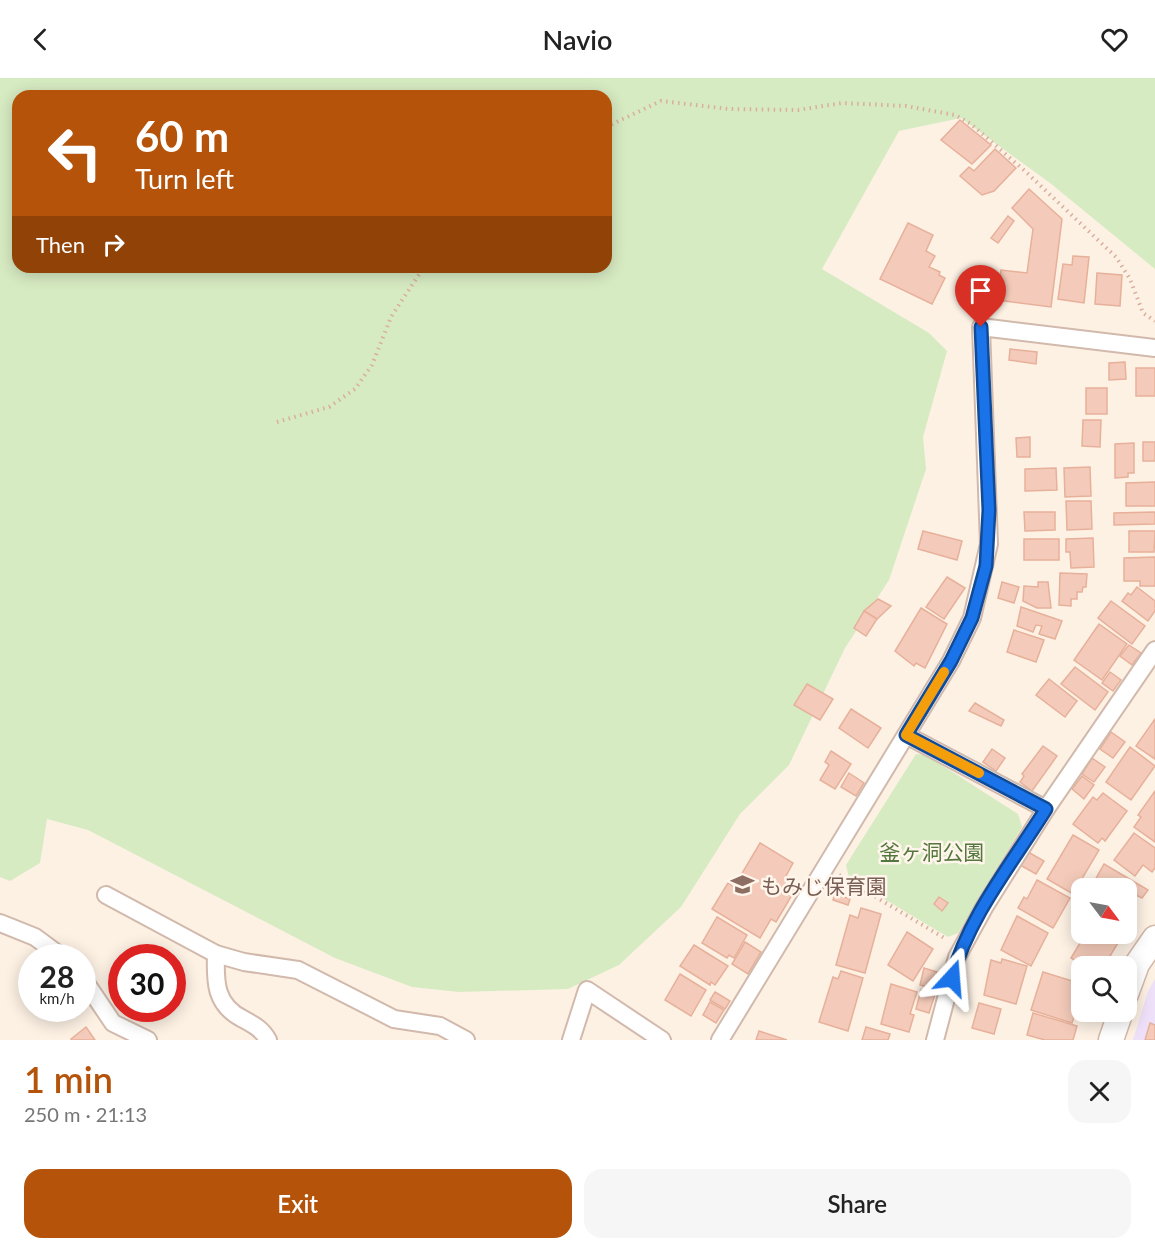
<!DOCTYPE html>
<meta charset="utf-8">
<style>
:root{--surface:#fff;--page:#f6f6f6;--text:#222;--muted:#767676;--accent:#b45309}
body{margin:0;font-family:Lato,"Noto Sans JP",sans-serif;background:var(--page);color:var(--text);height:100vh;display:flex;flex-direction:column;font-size:22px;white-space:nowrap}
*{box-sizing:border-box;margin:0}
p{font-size:20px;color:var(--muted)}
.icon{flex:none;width:33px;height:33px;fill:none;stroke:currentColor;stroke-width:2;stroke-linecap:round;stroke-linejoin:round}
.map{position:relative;height:962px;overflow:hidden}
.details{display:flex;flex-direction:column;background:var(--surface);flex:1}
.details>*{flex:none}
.banner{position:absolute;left:12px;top:12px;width:600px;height:183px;border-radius:18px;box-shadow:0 3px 15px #0003;background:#b45309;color:#fff;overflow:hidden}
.needle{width:39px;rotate:122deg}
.tools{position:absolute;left:1071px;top:800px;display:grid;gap:12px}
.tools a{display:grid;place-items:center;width:66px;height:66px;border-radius:12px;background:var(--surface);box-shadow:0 3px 15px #0003;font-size:30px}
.speed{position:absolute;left:18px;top:866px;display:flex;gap:12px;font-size:30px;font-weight:700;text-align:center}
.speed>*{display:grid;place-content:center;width:78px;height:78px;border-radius:50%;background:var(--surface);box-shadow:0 3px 15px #0003;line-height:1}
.speed small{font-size:15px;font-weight:400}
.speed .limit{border:9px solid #d22;background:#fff;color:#111}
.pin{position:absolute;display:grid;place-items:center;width:51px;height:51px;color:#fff;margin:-62px -26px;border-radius:50% 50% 50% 0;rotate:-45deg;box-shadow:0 0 6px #0007}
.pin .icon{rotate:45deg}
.me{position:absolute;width:66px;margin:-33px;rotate:19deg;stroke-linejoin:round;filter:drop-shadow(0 0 4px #0008)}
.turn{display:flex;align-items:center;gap:21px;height:126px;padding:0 24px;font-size:27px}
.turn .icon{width:78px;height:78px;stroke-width:2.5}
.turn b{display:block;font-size:42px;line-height:51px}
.then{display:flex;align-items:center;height:57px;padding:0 24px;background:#0003;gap:12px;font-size:22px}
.round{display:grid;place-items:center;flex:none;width:63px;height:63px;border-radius:18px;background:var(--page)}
.overview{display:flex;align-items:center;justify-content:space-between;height:102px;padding:0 24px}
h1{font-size:36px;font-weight:600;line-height:45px;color:var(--accent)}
.primary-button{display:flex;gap:12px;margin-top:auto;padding:12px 24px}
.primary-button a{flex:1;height:69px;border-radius:18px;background:var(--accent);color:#fff;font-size:24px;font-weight:600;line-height:69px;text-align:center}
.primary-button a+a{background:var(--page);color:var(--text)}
header{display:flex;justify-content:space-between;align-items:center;height:78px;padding:0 24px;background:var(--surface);font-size:27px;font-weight:600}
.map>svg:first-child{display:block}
</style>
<header><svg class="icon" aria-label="back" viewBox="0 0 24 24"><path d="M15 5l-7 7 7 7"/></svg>Navio<svg class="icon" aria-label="heart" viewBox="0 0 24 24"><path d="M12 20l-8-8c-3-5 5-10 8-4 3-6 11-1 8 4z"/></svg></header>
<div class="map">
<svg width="1155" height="962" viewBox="0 0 1155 962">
<rect width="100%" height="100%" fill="#fdf1e4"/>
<!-- education -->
<polygon fill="#eee0f9" points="1155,901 1155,962 1133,962 1148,913"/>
<!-- green -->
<g fill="#d7ebc2" fill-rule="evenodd">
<path d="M0,0H1155V191L1050,105L961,40L899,53L822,191L929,255L947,273L923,359L926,391L889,502L845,570L789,687L740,736L681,829L619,887L568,911L459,914L412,909L335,880L88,752L47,741L40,785L10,803L0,799ZM18,18H606V189H18Z"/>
<polygon points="916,676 926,677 1018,736 1022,749 958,855 948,859 849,800 846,787"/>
</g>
<!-- building -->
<g fill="#f4cbba" stroke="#e7b09a" stroke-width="1.5">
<polygon points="960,42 991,67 972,86 941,62"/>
<polygon points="995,71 1016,90 994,113 982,117 960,98 969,89 974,93"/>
<polygon points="1029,111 1062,141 1051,229 997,222 1001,192 1027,195 1033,151 1012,130"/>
<polygon points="1008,138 1014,143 998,165 991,160"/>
<polygon points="908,145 933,157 926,173 935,178 929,189 940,194 939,197 945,200 932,226 880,201"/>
<polygon points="1073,178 1089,179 1084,225 1058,221 1063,186 1072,187"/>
<polygon points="1097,195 1122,197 1120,228 1095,226"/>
<polygon points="1010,271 1037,274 1036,286 1009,282"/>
<polygon points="1125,284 1126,301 1109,302 1109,285"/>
<rect x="1136" y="290" width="19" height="28"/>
<rect x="1086" y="310" width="21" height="26"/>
<polygon points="1083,342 1101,342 1100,369 1082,368"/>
<polygon points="1030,359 1030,379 1017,379 1016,360"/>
<rect x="1143" y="364" width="12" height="19"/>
<polygon points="1134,365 1134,395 1128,395 1128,399 1115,400 1115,366"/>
<polygon points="1090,389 1091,418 1065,419 1064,390"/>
<polygon points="1056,390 1057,412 1025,413 1025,391"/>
<polygon points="1155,404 1155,428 1126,428 1126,405"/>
<polygon points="1066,423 1091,423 1092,451 1067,452"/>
<polygon points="1024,434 1055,434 1055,452 1025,453"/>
<polygon points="1155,434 1155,446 1114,447 1114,435"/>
<polygon points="923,453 962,463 957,482 918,471"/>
<polygon points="1129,453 1155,453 1154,474 1129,474"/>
<polygon points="1093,460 1094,489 1071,490 1070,474 1066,474 1066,461"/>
<rect x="1024" y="461" width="35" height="21"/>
<polygon points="1155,479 1155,508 1140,508 1140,503 1124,503 1124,480"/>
<polygon points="1060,495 1087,496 1086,509 1083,509 1082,514 1077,514 1077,521 1071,521 1071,528 1059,527"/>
<polygon points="947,499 965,510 944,541 926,529"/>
<polygon points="1002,504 1019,509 1014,525 998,520"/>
<polygon points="1038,504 1048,504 1051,530 1037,530 1023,523 1024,508 1038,509"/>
<polygon points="1137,509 1155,523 1155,533 1148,543 1122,523 1128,515 1131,517"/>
<polygon points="878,521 891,528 877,541 864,533"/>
<polygon points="1111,523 1145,548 1132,566 1098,540"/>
<polygon points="1021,529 1062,543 1055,561 1039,556 1042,548 1036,547 1033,554 1017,548"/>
<polygon points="921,530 947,546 925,590 916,585 914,588 895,573"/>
<polygon points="864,533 877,541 866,558 854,550"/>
<polygon points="1099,546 1127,566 1102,602 1074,582"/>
<polygon points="1014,552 1044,562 1036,584 1007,574"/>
<polygon points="1129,567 1141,575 1132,587 1120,578"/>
<polygon points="1075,589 1108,614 1095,632 1061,606"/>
<polygon points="1110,594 1121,602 1113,613 1102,605"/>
<polygon points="1049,601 1077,623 1065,639 1036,617"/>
<polygon points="807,606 833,621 820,642 794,627"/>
<polygon points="975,625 1004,642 1001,648 969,633"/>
<polygon points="851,631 881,650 868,670 839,650"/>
<polygon points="1155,641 1155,681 1136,668"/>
<polygon points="1111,654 1125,664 1113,680 1100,671"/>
<polygon points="1043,668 1057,678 1032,713 1020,704 1024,698 1022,696"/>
<polygon points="1130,669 1155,688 1131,722 1106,704"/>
<polygon points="992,671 1005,680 996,693 983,684"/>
<polygon points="831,673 851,686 835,711 820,702 829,687 825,684"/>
<polygon points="1092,680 1105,689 1094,704 1082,696"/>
<polygon points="849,695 864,705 856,718 841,709"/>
<polygon points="1082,698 1094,707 1084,721 1072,711"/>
<polygon points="1155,713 1155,764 1134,749 1141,739 1138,737"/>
<polygon points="1103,715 1127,733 1105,763 1102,760 1098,765 1073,746 1093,719 1097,722"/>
<polygon points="1134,755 1155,770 1155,790 1152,794 1143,787 1135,798 1114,782"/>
<polygon points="1073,757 1099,772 1073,816 1047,801"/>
<polygon points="760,765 793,785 786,798 798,807 776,844 771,841 760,860 712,831 728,805 734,809"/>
<polygon points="1028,774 1044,783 1036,796 1020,787"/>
<polygon points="1104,786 1148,812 1142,820 1134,816 1126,829 1126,810 1103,810 1094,804"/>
<polygon points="1037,802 1070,820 1053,850 1018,830 1024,819 1027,821"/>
<polygon points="835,816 850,821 848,827 833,822"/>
<polygon points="939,819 948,825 942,833 934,826"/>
<polygon points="861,830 881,836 865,895 836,887 850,837 858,840"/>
<polygon points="1017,838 1048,855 1031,888 1001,872"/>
<polygon points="717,839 747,857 734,880 729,877 727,880 702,865"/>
<polygon points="907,854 933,871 913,903 888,887"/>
<polygon points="1086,855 1124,855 1110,878 1114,881 1109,888 1084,888 1071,880"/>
<polygon points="745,864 761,874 748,896 732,886"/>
<polygon points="694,867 728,888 715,907 711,904 710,907 680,888"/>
<polygon points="1002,881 1027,888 1016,926 984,917 991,882 1001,885"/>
<polygon points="924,890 940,895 936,911 920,907"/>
<polygon points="841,893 863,900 848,953 819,944 833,899 838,901"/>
<polygon points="1043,894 1082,906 1082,915 1072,945 1031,932"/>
<polygon points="680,896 706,912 691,938 665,922"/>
<polygon points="891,906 917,914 910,936 914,937 909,954 881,946"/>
<polygon points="921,912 935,916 929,935 916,931"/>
<polygon points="715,914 730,923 725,931 710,922"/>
<polygon points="710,924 724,932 716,945 703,937"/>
<polygon points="979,925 1001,931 994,956 972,950"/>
<polygon points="1033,935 1077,948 1073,962 1045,962 1027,957"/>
<polygon points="1150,945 1155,947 1155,962 1145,962"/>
<polygon points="86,949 95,962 72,962 71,961"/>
<polygon points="866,949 890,956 888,962 862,962"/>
<polygon points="759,953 787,962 756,962"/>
</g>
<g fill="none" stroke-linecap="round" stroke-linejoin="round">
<defs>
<g id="street">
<polyline points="906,657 1046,731"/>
<polyline points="106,817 216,876 244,884 298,892 394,941 440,948 466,962"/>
<polyline points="0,845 35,859 62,879"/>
<path d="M216,876C215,904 215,927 243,941C254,947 262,951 268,962"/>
<polyline points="82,899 113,945 148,962"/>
<polyline points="571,962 587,912 662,962"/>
<polyline points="720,962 951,583 972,540 989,466 981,249 1155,270"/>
<polyline points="935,962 957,879 985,828 1046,731 1155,572"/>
</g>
<g id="secondary">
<polyline points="1126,916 1137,886 1155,860"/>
<polyline points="1111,962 1121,933"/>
</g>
</defs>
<!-- street casing -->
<use href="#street" stroke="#d1b9ac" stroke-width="20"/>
<!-- secondary casing -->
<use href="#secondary" stroke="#d4b8aa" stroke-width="27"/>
<!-- path -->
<g stroke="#d9ae9d" stroke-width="4" stroke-dasharray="1.5 4.5" stroke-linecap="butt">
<polyline points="606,49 661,23 729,31 798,32 842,25 906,28 955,37 971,46 1026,94 1116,179 1130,201 1143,235 1155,243"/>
<polyline points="277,344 329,329 355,311 372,287 391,239 424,189"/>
<polyline points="839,797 946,861"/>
</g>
<!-- street -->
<use href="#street" stroke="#fff" stroke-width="16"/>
<!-- secondary -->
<use href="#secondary" stroke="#fff" stroke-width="24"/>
</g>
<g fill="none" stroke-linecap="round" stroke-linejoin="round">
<defs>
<path id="route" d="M952,900C968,839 1013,784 1046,731L906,657L951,583L972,540L986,488L989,432L981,249"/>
</defs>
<!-- route casing -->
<use href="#route" stroke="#114b97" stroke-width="15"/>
<!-- route -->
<use href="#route" stroke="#1a73e8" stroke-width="10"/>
<!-- slow -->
<polyline stroke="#f59e0b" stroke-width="10" points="944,594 906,657 979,695"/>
</g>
<!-- icons -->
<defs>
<symbol id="school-bare" viewBox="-9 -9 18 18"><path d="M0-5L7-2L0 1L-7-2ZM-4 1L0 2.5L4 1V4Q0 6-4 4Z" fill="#8d6e63" stroke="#fff5eb" stroke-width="2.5" paint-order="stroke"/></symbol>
</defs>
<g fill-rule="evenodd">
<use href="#school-bare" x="726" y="790" width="33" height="33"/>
</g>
<g text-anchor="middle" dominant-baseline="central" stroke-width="5" stroke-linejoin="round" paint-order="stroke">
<!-- park labels -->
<g font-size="21" fill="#54773d" stroke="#fff5eb">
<text x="932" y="773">釜ヶ洞公園</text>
</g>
<!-- education labels -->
<g font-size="21" fill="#785e54" stroke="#fff5eb" text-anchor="start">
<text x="761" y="807">もみじ保育園</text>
</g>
</g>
</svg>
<div class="tools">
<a><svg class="needle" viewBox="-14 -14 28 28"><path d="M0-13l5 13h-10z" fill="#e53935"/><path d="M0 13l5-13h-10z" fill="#767676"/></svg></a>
<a><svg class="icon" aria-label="search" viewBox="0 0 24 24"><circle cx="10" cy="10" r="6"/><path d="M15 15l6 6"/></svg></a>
</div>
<div class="speed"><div>28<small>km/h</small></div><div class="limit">30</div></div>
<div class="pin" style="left:981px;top:249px;background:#d93025"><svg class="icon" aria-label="arrive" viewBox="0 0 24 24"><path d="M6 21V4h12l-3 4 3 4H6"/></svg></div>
<svg class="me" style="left:952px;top:900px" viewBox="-20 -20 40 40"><path d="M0-17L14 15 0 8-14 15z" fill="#1a73e8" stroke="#fff" stroke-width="4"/></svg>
<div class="banner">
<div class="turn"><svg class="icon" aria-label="left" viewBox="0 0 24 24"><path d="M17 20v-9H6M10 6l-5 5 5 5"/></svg><div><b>60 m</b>Turn left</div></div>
<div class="then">Then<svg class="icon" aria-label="right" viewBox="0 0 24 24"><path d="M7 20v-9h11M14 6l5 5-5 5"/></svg></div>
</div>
</div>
<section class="details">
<div class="overview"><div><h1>1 min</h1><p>250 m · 21:13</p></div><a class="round"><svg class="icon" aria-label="close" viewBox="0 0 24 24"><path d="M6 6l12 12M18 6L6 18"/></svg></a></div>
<div class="primary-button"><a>Exit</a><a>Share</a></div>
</section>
